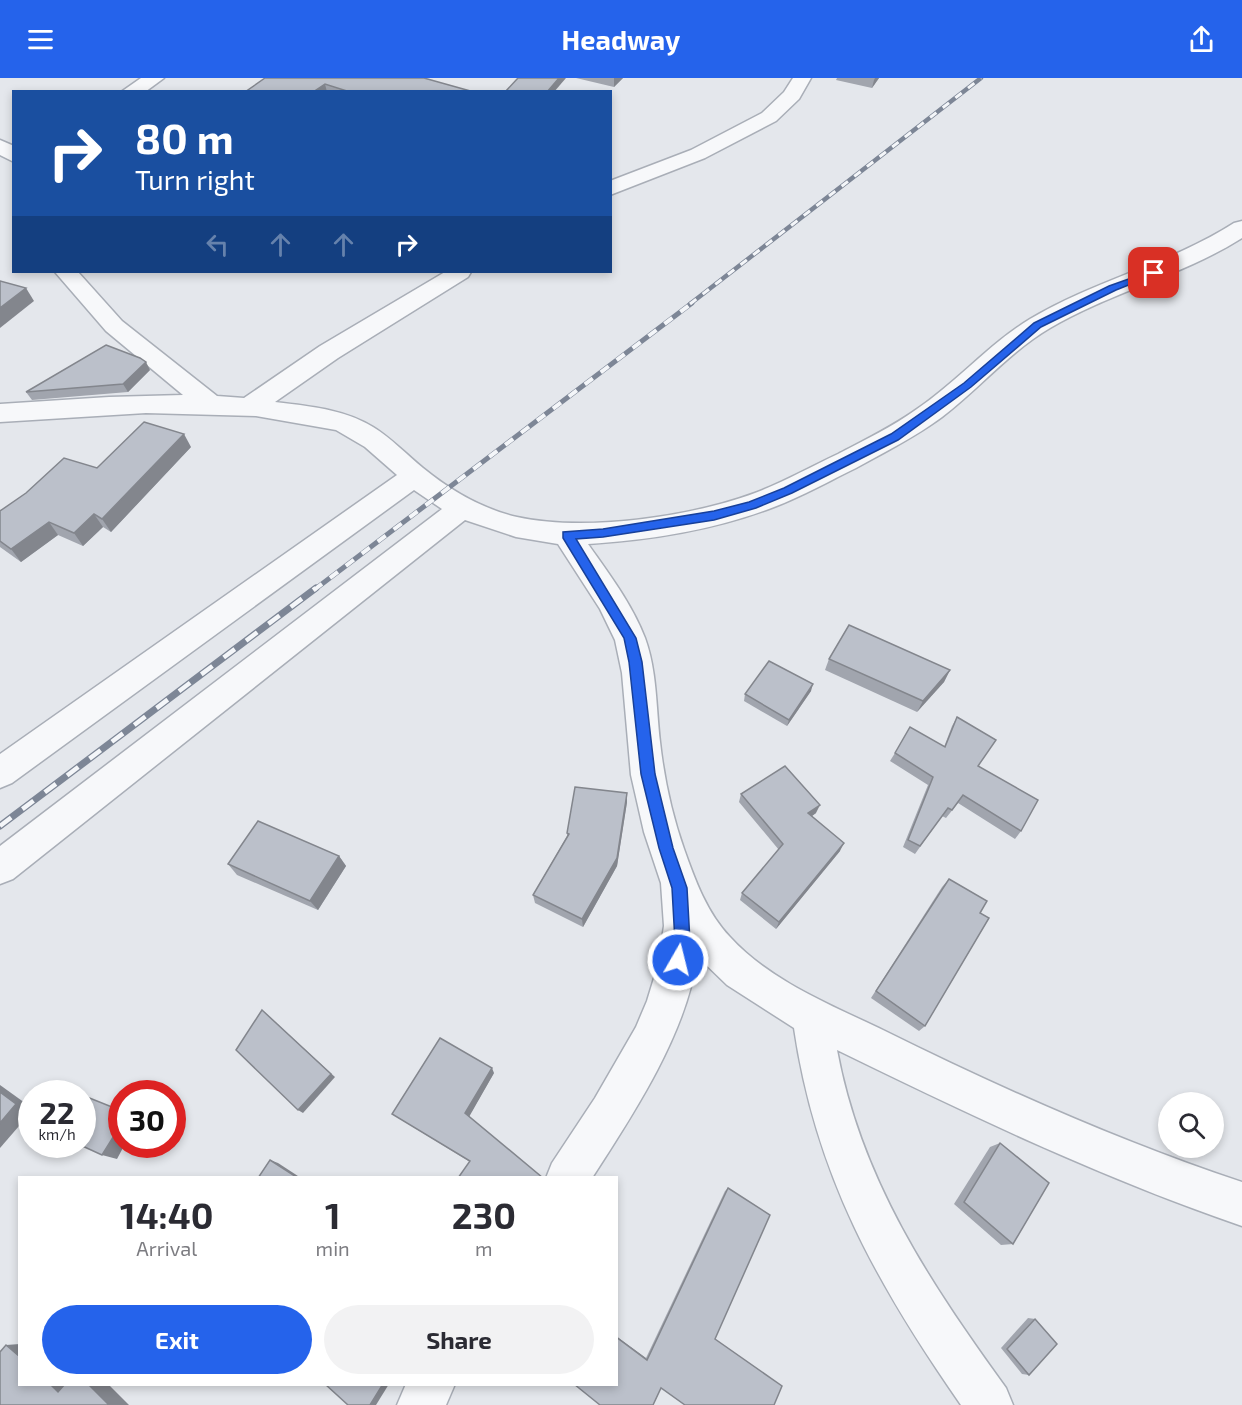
<!DOCTYPE html>
<style>
:root{--surface:#fff;--page:#f2f2f3;--text:#2b2b33;--muted:#7c7c81;--accent:#2563eb}
body{margin:0;font-family:"Exo 2",sans-serif;background:var(--page);color:var(--text);height:100vh;display:flex;flex-direction:column;font-size:22px;white-space:nowrap}
*{box-sizing:border-box;margin:0}
p{font-size:20px;color:var(--muted)}
.icon{flex:none;width:33px;height:33px;fill:none;stroke:currentColor;stroke-width:2;stroke-linecap:round;stroke-linejoin:round}
.map{position:relative;flex:1;overflow:hidden}
.drawer{position:absolute;left:18px;top:1098px;width:600px;height:210px;display:flex;flex-direction:column;background:var(--surface);border-radius:0px;box-shadow:0 3px 9px #0003}
.drawer>*{flex:none}
.banner{position:absolute;left:12px;top:12px;width:600px;height:183px;border-radius:0px;box-shadow:0 3px 9px #0003;background:#1a4fa0;color:#fff;overflow:hidden}
.fabs{position:absolute;left:1158px;top:1014px;display:grid;gap:12px}
.fabs a{display:grid;place-items:center;width:66px;height:66px;border-radius:50%;background:var(--surface);box-shadow:0 3px 9px #0003;font-size:30px}
.speed{position:absolute;left:18px;top:1002px;display:flex;gap:12px;font-size:30px;font-weight:700;text-align:center}
.speed>*{display:grid;place-content:center;width:78px;height:78px;border-radius:50%;background:var(--surface);box-shadow:0 3px 9px #0003;line-height:1}
.speed small{font-size:15px;font-weight:400}
.speed .limit{border:9px solid #d22;background:#fff;color:#111}
.pin{position:absolute;display:grid;place-items:center;width:51px;height:51px;color:#fff;margin:-26px;border-radius:12px;box-shadow:0 3px 9px #0006}
.me{position:absolute;width:66px;margin:-33px;rotate:8deg;stroke-linejoin:round;filter:drop-shadow(0 0 4px #0008)}
.turn{display:flex;align-items:center;gap:21px;height:126px;padding:0 24px;font-size:27px}
.turn .icon{width:78px;height:78px;stroke-width:2.5}
.turn b{display:block;font-size:42px;line-height:51px}
.lanes{display:flex;align-items:center;height:57px;padding:0 24px;background:#0003;justify-content:center;gap:30px;direction:ltr}
.lanes .off{opacity:.35}
.eta{display:flex;justify-content:space-evenly;align-items:center;height:102px;text-align:center}
.eta b{font-size:36px;font-weight:700;line-height:42px}
.button{display:flex;gap:12px;margin-top:auto;padding:12px 24px}
.button a{flex:1;height:69px;border-radius:36px;background:var(--accent);color:#fff;font-size:24px;font-weight:700;line-height:69px;text-align:center}
.button a+a{background:var(--page);color:var(--text)}
header{display:flex;justify-content:space-between;align-items:center;height:78px;padding:0 24px;background:var(--accent);color:#fff;font-size:27px;font-weight:700}
.map>svg:first-child{display:block}
</style>
<header><svg class="icon" aria-label="menu" viewBox="0 0 24 24"><path d="M4 6h16M4 12h16M4 18h16"/></svg>Headway<svg class="icon" aria-label="share" viewBox="0 0 24 24"><path d="M12 15V3M7 8l5-5 5 5M5 13v7h14v-7"/></svg></header>
<div class="map">
<svg width="1242" height="1327" viewBox="0 0 1242 1327">
<rect width="100%" height="100%" fill="#e4e7ec"/>
<g fill="none" stroke-linecap="round" stroke-linejoin="round">
<defs>
<g id="minor">
<polygon points="141,0 164,0 145,14 121,14"/>
<polygon points="793,0 811,0 799,21 776,43 705,80 610,117 610,103 691,72 762,35 784,14"/>
<polygon points="0,62 14,68 14,84 0,77"/>
<path d="M1242,143V160C1182,198 1111,214 1050,250C1009,274 979,311 942,339C915,359 885,374 856,390C829,403 803,418 774,429C715,452 651,462 588,466C609,496 632,526 645,560C657,593 656,629 660,664C664,700 672,737 684,771C695,802 707,835 730,859C770,903 831,927 883,952C1000,1010 1118,1063 1242,1104V1148C1102,1100 970,1037 837,972C861,1102 930,1205 1006,1310L1013,1327H961C877,1206 816,1098 794,950L727,907L697,878C688,953 633,1037 592,1100H546L552,1085L595,1020L636,949L647,923L658,887L664,848L661,805L644,754L631,697L622,595L615,562L600,531L558,466L516,459L465,442L13,801L0,806V768L442,431L414,412L12,705L0,710V676L397,397L365,369L336,352L256,338L146,335L0,344V326L109,319L183,317L106,253L55,194H78L122,243L217,318L244,320L320,268L445,194H471L468,199L338,280L275,324C308,328 344,331 373,349C391,360 406,376 423,390C450,412 482,431 517,439C585,454 690,439 755,415C784,404 810,389 838,376C865,362 892,349 917,331C957,304 989,266 1030,241C1095,202 1170,186 1234,145Z"/>
<polygon points="406,1306 455,1306 446,1327 397,1327"/>
</g>
</defs>
<!-- minor casing -->
<use href="#minor" stroke="#a9aeb7" stroke-width="3"/>
<!-- minor -->
<use href="#minor" fill="#f7f8fa" fill-rule="evenodd"/>
<defs>
<polyline id="rail-far2" points="690,226 981,0"/>
<polyline id="rail-far1" points="314,512 692,225"/>
<polyline id="rail" points="0,748 316,510"/>
</defs>
<!-- rail-far2 casing -->
<use href="#rail-far2" stroke="#7d8696" stroke-width="4.5"/>
<!-- rail-far1 casing -->
<use href="#rail-far1" stroke="#7d8696" stroke-width="5"/>
<!-- rail casing -->
<use href="#rail" stroke="#7d8696" stroke-width="7"/>
<!-- rail-far2 -->
<use href="#rail-far2" stroke="#f4f6f9" stroke-width="3" stroke-dasharray="8" stroke-linecap="butt"/>
<!-- rail-far1 -->
<use href="#rail-far1" stroke="#f4f6f9" stroke-width="4" stroke-dasharray="10" stroke-linecap="butt"/>
<!-- rail -->
<use href="#rail" stroke="#f4f6f9" stroke-width="4.5" stroke-dasharray="14" stroke-linecap="butt"/>
</g>
<!-- wall -->
<g fill="#a1a5ae">
<polygon points="265,0 474,14 245,14"/>
<polygon points="576,0 623,0 614,9"/>
<polygon points="837,0 879,0 872,10 836,2"/>
<polygon points="150,292 128,314 32,322 26,314"/>
<polygon points="191,369 111,454 103,449 83,468 58,457 21,484 0,469 0,433 26,415 97,390"/>
<polygon points="829,581 950,592 944,604 917,634 825,592"/>
<polygon points="811,613 787,648 744,623 745,616"/>
<polygon points="957,639 978,688 1021,753 1015,761 958,725 946,740 942,738 915,776 903,769 928,707 890,683 895,675 944,669 952,648"/>
<polygon points="627,715 627,724 617,788 583,849 535,825 533,817 567,758 567,755"/>
<polygon points="741,716 816,735 812,738 840,773 776,851 740,822 742,815 779,772 739,724"/>
<polygon points="339,778 346,788 318,832 237,797 228,786"/>
<polygon points="949,801 980,835 925,948 919,953 871,920 942,809"/>
<polygon points="494,995 469,1038 470,1084 392,1036"/>
<polygon points="1000,1065 1013,1166 1001,1167 954,1126 990,1069"/>
<polygon points="728,1110 661,1310 653,1327 646,1280 725,1113"/>
<polygon points="1028,1240 1035,1241 1029,1297 1022,1296 1001,1270"/>
</g>
<!-- shaded-wall -->
<g fill="#83868d">
<polygon points="559,0 566,0 554,14 547,14"/>
<polygon points="614,0 623,0 614,9"/>
<polygon points="875,0 879,0 872,10 874,2"/>
<polygon points="325,6 327,14 313,14"/>
<polygon points="26,210 34,223 0,250 0,230"/>
<polygon points="146,284 150,292 128,314 123,306"/>
<polygon points="184,356 191,369 111,454 102,441"/>
<polygon points="94,436 103,449 83,468 74,455"/>
<polygon points="49,444 58,457 21,484 11,471"/>
<polygon points="950,592 944,604 917,634 923,623"/>
<polygon points="813,606 811,613 787,648 789,642"/>
<polygon points="627,715 627,724 617,788 583,849 582,841"/>
<polygon points="820,727 816,735 805,743 808,735"/>
<polygon points="844,765 840,773 776,851 779,844"/>
<polygon points="339,778 346,788 318,832 310,823"/>
<polygon points="262,932 335,999 303,1035 298,1032"/>
<polygon points="492,990 494,995 469,1039 465,1035"/>
<polygon points="0,1007 32,1030 32,1033 0,1070"/>
<polygon points="122,1045 122,1066 125,1066 117,1081 102,1077"/>
<polygon points="270,1082 278,1085 301,1100 298,1100"/>
<polygon points="616,1258 646,1280 647,1282 616,1259"/>
<polygon points="20,1266 20,1279 6,1267"/>
<polygon points="50,1306 71,1306 58,1314"/>
<polygon points="88,1306 108,1306 129,1327 109,1327"/>
<polygon points="383,1306 389,1306 376,1327 370,1327"/>
</g>
<!-- building -->
<g fill="#bbc0ca" stroke="#83868d" stroke-width="1.5">
<polygon points="265,0 424,0 474,14 350,14 325,6 313,14 245,14"/>
<polygon points="518,0 559,0 547,14 505,14"/>
<polygon points="0,203 26,210 0,230"/>
<polygon points="106,267 140,280 146,284 123,306 26,314"/>
<polygon points="144,344 184,356 102,441 94,436 74,455 49,444 11,471 0,463 0,433 26,415 64,380 97,390"/>
<polygon points="849,547 950,592 923,623 829,581"/>
<polygon points="769,583 813,606 789,642 745,616"/>
<polygon points="957,639 996,662 978,688 1038,722 1021,753 963,717 952,732 948,730 920,768 908,762 933,699 895,675 910,649 945,669"/>
<polygon points="785,688 820,727 808,735 844,765 779,844 742,815 783,766 741,716"/>
<polygon points="575,709 627,715 617,780 582,841 533,817 569,756 567,755"/>
<polygon points="258,743 339,778 310,823 228,786"/>
<polygon points="949,801 987,823 980,835 989,840 925,948 876,913"/>
<polygon points="262,932 331,996 298,1032 236,972"/>
<polygon points="440,960 492,990 465,1035 543,1100 458,1100 470,1083 392,1036"/>
<polygon points="69,1012 78,1016 67,1016"/>
<polygon points="0,1014 16,1026 0,1045"/>
<polygon points="82,1017 122,1033 122,1045 102,1077 78,1066 82,1066"/>
<polygon points="1000,1065 1049,1105 1013,1166 964,1124"/>
<polygon points="270,1082 298,1100 258,1100"/>
<polygon points="728,1110 770,1137 715,1261 782,1308 774,1327 685,1327 661,1310 653,1327 600,1327 574,1306 616,1306 616,1259 647,1282"/>
<polygon points="1035,1241 1057,1266 1029,1297 1007,1271"/>
<polygon points="6,1267 20,1279 20,1306 50,1306 58,1314 65,1306 88,1306 109,1327 0,1327 0,1274"/>
<polygon points="325,1306 383,1306 370,1327 348,1327"/>
</g>
<!-- route -->
<polygon fill="#2563eb" stroke="#184099" stroke-width="1.5" points="1151,193 1159,195 1116,212 1041,249 971,309 898,362 792,415 756,430 714,442 603,459 576,461 636,560 642,584 655,696 673,770 687,810 690,864 683,887 678,889 672,887 670,882 675,864 672,810 659,770 641,696 629,584 624,560 563,460 563,454 603,451 714,433 749,424 784,410 891,356 964,305 1034,245 1109,208"/>
</svg>
<div class="fabs">
<a><svg class="icon" aria-label="search" viewBox="0 0 24 24"><circle cx="10" cy="10" r="6"/><path d="M15 15l6 6"/></svg></a>
</div>
<div class="speed"><div>22<small>km/h</small></div><div class="limit">30</div></div>
<div class="pin" style="left:1154px;top:195px;background:#d93025"><svg class="icon" aria-label="arrive" viewBox="0 0 24 24"><path d="M6 21V4h12l-3 4 3 4H6"/></svg></div>
<svg class="me" style="left:678px;top:882px" viewBox="-20 -20 40 40"><circle r="17" fill="#2563eb" stroke="#fff" stroke-width="3"/><path d="M0-11L8 9 0 5-8 9z" fill="#fff"/></svg>
<div class="banner">
<div class="turn"><svg class="icon" aria-label="right" viewBox="0 0 24 24"><path d="M7 20v-9h11M14 6l5 5-5 5"/></svg><div><b>80 m</b>Turn right</div></div>
<div class="lanes"><svg class="icon off" aria-label="left" viewBox="0 0 24 24"><path d="M17 20v-9H6M10 6l-5 5 5 5"/></svg><svg class="icon off" aria-label="ahead" viewBox="0 0 24 24"><path d="M12 20V5M6 11l6-6 6 6"/></svg><svg class="icon off" aria-label="ahead" viewBox="0 0 24 24"><path d="M12 20V5M6 11l6-6 6 6"/></svg><svg class="icon" aria-label="right" viewBox="0 0 24 24"><path d="M7 20v-9h11M14 6l5 5-5 5"/></svg></div>
</div>
<section class="drawer">
<div class="eta">
<div><b>14:40</b><p>Arrival</p></div>
<div><b>1</b><p>min</p></div>
<div><b>230</b><p>m</p></div>
</div>
<div class="button"><a>Exit</a><a>Share</a></div>
</section>
</div>
